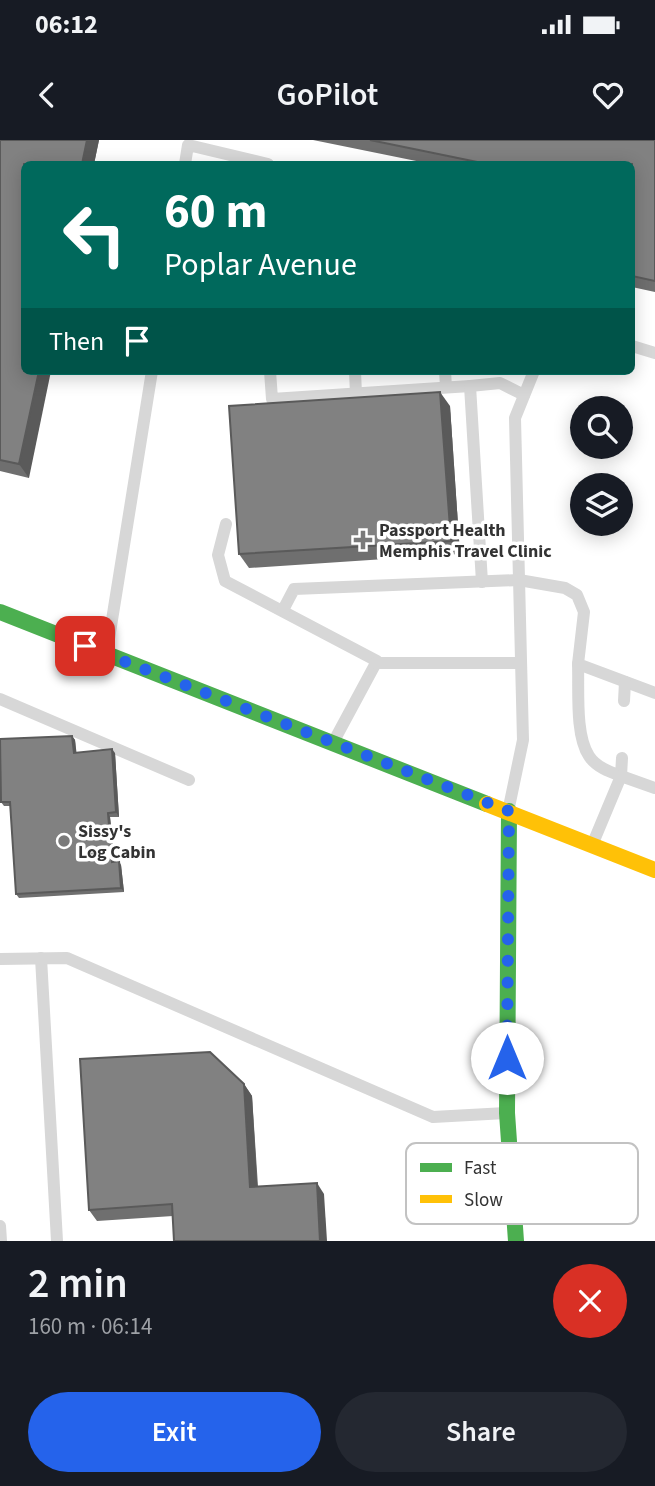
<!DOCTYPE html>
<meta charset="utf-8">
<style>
:root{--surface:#171b24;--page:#242831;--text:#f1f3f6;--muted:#9ea1a6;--accent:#2563eb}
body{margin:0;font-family:"Source Sans 3",sans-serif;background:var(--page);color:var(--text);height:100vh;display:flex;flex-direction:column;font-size:26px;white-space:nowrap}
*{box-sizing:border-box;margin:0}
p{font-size:23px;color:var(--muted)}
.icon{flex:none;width:38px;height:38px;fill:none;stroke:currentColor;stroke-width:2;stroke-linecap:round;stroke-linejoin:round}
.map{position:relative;height:1101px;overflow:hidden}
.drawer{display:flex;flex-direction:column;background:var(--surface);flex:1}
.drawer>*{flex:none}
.guide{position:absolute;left:21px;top:21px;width:614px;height:214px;border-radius:10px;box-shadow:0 4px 18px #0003;background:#00695c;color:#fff;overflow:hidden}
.buttons{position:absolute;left:570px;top:256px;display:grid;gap:14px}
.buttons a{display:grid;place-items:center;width:63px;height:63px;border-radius:50%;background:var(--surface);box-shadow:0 4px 18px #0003;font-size:35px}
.pin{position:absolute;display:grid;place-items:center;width:60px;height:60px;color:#fff;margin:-30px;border-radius:14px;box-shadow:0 4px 10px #0006}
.me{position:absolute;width:77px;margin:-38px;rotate:0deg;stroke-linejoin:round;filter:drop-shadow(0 0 5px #0008)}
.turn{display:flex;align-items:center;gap:24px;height:147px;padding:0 28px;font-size:32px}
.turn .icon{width:91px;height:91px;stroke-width:2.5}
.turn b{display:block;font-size:49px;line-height:60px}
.then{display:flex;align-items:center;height:66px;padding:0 28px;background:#0003;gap:14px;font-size:26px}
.round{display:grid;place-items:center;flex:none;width:74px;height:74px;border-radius:37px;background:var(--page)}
.head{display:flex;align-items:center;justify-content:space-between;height:119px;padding:0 28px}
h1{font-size:42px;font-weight:600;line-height:52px}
.primary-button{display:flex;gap:14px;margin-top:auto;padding:14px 28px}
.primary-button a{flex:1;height:80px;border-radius:42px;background:var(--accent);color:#fff;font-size:28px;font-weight:600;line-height:80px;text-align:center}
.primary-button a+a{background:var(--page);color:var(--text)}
.status{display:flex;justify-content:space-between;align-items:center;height:49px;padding:0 35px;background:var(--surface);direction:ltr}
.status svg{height:19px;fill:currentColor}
header{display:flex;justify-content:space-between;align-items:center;height:91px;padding:0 28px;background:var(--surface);font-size:32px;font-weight:600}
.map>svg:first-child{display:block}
</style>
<div class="status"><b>06:12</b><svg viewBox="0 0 49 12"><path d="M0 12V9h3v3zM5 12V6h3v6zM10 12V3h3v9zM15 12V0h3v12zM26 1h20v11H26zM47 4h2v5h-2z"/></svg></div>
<header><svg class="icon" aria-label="back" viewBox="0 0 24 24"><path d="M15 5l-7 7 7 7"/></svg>GoPilot<svg class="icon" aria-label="heart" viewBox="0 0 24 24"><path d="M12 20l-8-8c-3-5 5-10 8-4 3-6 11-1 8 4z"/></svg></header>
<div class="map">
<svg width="655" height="1101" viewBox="0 0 655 1101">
<rect width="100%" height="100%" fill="#fff"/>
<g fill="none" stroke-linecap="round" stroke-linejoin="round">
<!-- lane -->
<g stroke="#d7d7d7" stroke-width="12">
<polyline points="185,24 188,5 268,24"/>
<polyline points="632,206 655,213"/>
<polyline points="270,231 272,259 470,246"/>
<polyline points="355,231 356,254"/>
<polyline points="445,231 446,247"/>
<polyline points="226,384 218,415 225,441 377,521 335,599"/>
<polyline points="482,442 470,246 500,243 524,255"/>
<polyline points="283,470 294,449 519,440 565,448 577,455 584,472 578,524 655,553"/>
<polyline points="107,511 152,231"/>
<polyline points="376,523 521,523"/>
<path d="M578,524C579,550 575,595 589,616C596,627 610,632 621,636L622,618"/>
<polyline points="0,559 189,640"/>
<polyline points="624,561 625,542"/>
<polyline points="509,667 523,600 515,278 534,231"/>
<polyline points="593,703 621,636 655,648"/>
<polyline points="41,818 57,1101"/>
<polyline points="0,819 67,818 433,977 506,973"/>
<polyline points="0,1086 1,1101"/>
</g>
<!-- fast -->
<g stroke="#4caf50" stroke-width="16">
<polyline points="0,472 487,664"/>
<polyline points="509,671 507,973 516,1101"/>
</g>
<!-- slow -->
<polyline stroke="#ffc107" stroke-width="16" points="487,664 655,730"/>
</g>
<!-- wall -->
<g fill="#6f6f6f">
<polygon points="0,0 99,0 94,24 24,24 29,338 0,331"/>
<polygon points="313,0 655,0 655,152 632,147 632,24 431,24"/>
<polygon points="450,266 460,414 249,428 239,414"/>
<polygon points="72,596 75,600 76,612 115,613 119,677 110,677 115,722 121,725 124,752 19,758 16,754 10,666 4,666 1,662"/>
<polygon points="244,944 252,956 258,1046 324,1054 173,1076 97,1081 89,1070"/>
</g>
<!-- shaded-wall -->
<g fill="#5a5a5a">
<polygon points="87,0 99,0 94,24 82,24"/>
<polygon points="39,231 51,231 29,338 19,324"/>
<polygon points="440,252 450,266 460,414 451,401"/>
<polygon points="72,596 75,600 77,617 74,613"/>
<polygon points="112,609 115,613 119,677 116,672"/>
<polygon points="108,673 110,677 115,726 112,722"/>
<polygon points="119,721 121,725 124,752 121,748"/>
<polygon points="244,944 252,956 258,1058 250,1047"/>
<polygon points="317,1043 324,1054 327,1101 320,1101"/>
</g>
<!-- building -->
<g fill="#818181" stroke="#5a5a5a" stroke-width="2">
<polygon points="0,0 87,0 82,24 24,24 24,231 39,231 19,324 0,320"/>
<polygon points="370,0 655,0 655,141 632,136 632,24 487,24"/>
<polygon points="440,252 451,401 239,414 229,266"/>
<polygon points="72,596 74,613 112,609 116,672 108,673 112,722 119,721 121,748 16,754 10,662 1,662 0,599"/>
<polygon points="210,912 244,944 250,1047 317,1043 320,1101 174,1101 172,1064 89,1070 80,919"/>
</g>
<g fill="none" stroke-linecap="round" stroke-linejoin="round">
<!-- route -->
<polyline stroke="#2563eb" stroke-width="12" stroke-dasharray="0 21.6" points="85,506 509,671 507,918"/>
</g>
<!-- markers -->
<g fill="#7a7a7a" stroke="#fff" stroke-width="2.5">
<path d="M359.5 389.5h7v7h7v7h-7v7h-7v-7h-7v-7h7z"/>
<circle cx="64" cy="701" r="7"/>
</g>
<g text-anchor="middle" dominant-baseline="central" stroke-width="7" stroke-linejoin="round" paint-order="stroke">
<!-- poi labels -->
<g font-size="18" font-weight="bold" fill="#333" stroke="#fff" text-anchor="start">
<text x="379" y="390">Passport Health<tspan x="379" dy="21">Memphis Travel Clinic</tspan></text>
<text x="78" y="691">Sissy's<tspan x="78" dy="21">Log Cabin</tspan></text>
</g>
</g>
<!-- legend -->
<rect x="406" y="1003" width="232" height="81" rx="10" fill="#fff" stroke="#c2c2c2" stroke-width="2"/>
<rect x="420" y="1023" width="32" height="9" fill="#4caf50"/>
<rect x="420" y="1055" width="32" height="8" fill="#ffc107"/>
<g font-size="19" fill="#333">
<text x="464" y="1034">Fast</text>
<text x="464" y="1066">Slow</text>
</g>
</svg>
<div class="buttons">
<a><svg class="icon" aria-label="search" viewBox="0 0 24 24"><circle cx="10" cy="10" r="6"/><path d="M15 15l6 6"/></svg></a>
<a><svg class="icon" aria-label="layers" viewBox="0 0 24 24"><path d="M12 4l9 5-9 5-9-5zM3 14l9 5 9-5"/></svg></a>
</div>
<div class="pin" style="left:85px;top:506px;background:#d93025"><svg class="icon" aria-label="arrive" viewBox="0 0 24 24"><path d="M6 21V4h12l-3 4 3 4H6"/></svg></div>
<svg class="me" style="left:507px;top:918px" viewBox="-20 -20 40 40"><circle r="19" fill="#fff"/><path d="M0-13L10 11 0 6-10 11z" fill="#2563eb"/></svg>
<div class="guide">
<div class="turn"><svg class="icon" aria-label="left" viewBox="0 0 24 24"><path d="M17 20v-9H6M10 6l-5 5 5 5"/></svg><div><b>60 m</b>Poplar Avenue</div></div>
<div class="then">Then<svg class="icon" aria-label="arrive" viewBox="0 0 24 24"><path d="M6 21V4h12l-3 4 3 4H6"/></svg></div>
</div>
</div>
<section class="drawer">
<div class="head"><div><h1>2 min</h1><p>160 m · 06:14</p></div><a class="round" style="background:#d93025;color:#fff"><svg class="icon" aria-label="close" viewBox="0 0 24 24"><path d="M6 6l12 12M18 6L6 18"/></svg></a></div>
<div class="primary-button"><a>Exit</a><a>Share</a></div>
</section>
